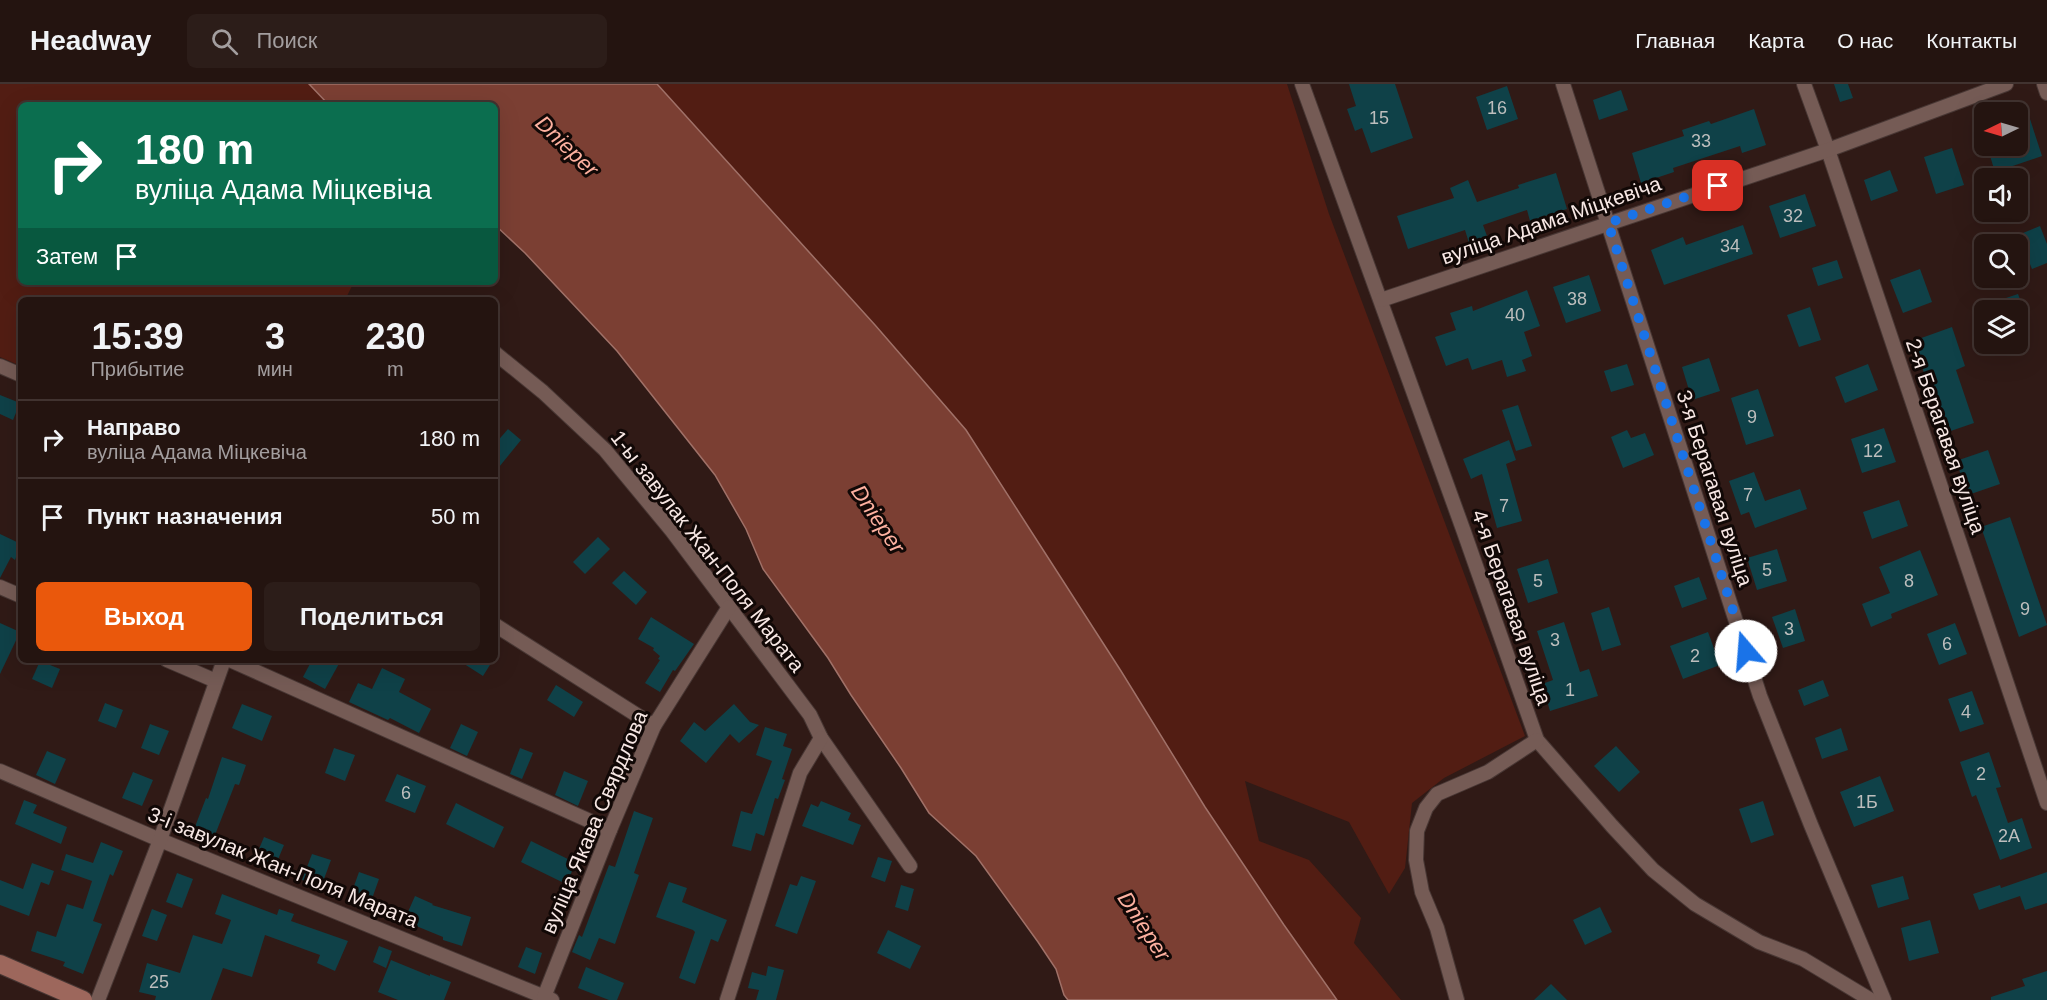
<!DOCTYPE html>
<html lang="ru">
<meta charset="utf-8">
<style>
:root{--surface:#241410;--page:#2c1d19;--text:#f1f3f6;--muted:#a39e9f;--line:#413330;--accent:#ea580c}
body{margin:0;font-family:Helvetica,sans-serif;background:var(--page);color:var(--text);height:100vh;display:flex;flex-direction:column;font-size:22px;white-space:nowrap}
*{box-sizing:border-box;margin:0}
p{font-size:20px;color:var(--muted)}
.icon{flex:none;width:33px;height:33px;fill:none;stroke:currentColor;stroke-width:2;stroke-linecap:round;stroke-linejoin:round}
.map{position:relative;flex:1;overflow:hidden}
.details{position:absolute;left:18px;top:213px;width:480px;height:366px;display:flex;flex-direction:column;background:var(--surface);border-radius:9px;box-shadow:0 6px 24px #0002,0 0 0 2px var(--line)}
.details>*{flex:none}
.banner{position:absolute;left:18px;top:18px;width:480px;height:183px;border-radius:9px;box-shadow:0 6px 24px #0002,0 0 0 2px var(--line);background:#0b6e4f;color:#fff;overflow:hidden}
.needle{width:39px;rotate:265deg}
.tools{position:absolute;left:1974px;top:18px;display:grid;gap:12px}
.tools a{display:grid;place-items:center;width:54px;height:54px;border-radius:9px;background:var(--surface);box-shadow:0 6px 24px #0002,0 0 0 2px var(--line);font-size:30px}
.pin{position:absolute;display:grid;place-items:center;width:51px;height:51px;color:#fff;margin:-26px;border-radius:12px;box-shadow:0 3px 9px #0006}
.me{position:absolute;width:66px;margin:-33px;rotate:342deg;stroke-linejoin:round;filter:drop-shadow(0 0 4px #0008)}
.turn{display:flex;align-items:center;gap:21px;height:126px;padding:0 18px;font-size:27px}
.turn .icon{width:78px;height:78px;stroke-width:2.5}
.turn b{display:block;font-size:42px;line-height:51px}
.then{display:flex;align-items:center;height:57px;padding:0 18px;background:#0003;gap:12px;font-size:22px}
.eta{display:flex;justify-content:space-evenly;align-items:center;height:102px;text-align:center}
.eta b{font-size:36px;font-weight:700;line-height:42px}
.action{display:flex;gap:12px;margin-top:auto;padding:12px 18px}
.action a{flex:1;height:69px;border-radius:9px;background:var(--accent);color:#fff;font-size:24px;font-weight:700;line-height:69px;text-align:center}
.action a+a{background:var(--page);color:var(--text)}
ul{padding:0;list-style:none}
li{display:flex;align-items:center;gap:18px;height:78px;padding:0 18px;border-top:2px solid var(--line)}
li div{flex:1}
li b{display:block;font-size:22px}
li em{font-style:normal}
header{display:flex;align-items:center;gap:36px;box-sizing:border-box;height:84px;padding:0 30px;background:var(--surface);border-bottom:2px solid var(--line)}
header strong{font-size:28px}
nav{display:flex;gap:33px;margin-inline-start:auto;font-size:21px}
.search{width:420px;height:54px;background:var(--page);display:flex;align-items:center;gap:15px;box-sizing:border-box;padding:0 21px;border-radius:9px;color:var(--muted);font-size:22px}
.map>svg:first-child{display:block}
</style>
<header>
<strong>Headway</strong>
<div class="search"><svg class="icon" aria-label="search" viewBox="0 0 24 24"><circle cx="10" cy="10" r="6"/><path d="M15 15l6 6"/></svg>Поиск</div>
<nav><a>Главная</a><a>Карта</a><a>О нас</a><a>Контакты</a></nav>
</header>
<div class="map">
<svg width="2047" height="916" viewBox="0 0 2047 916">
<rect width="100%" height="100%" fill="#301a16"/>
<!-- green -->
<g fill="#521d13">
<polygon points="0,0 309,0 329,21 21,21 21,198 354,198 345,216 21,216 21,282 0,273"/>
<polygon points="657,0 1287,0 1329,130 1525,652 1444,694 1412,719 1405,784 1389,810 1349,738 1245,697 1259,757 1309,776 1361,834 1354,859 1401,916 1337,916 1284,841 1205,723 1121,587 1024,436 875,241"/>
</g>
<!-- water -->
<polygon fill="#7b3f33" stroke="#a07168" stroke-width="1.5" points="309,0 657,0 875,241 966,346 1121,587 1205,723 1284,841 1337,916 1068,916 1064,911 1056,885 1038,858 976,772 929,729 901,684 851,611 828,574 763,485 746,445 715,391 617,267 525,169 495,141 495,21 329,21"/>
<!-- building -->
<g fill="#0f4148">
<polygon points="1349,0 1395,0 1413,54 1371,69 1362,44 1355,47 1347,25 1356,22"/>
<polygon points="1834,0 1848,0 1853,14 1840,18"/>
<polygon points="1507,2 1518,35 1487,46 1476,13"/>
<polygon points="1621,6 1628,26 1599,36 1593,16"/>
<polygon points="1754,25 1766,61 1742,69 1740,62 1673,84 1674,88 1641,99 1632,69 1684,52 1682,46 1709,37 1711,40"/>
<polygon points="2030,35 2042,72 1995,88 1987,62 2018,62 2018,39"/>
<polygon points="1952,64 1964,101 1936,110 1924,73"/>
<polygon points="1890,86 1898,107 1871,117 1864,96"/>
<polygon points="1556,89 1567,125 1530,137 1527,126 1483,141 1487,152 1469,159 1465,146 1408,165 1397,132 1454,114 1450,104 1468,96 1477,118 1519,104 1518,101"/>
<polygon points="1805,110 1816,142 1780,154 1769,122"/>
<polygon points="1743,141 1753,170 1664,201 1651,166 1683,153 1686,161"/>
<polygon points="2040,142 2047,160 2047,179 2032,185 2018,151"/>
<polygon points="1837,176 1843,194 1818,202 1812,184"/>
<polygon points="1920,185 1932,218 1903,229 1890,196"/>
<polygon points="1589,191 1601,227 1566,239 1553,203"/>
<polygon points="1527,206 1540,242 1524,248 1532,272 1522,276 1526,287 1507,293 1502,276 1472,286 1468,274 1446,282 1435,253 1456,246 1450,229 1472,222 1473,227"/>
<polygon points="2018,210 2024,226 1976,226 1976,224"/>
<polygon points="1810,223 1821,256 1799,263 1787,231"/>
<polygon points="1952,243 1965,282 1956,286 1974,339 1942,350 1930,315 1933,315 1913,257"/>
<polygon points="1709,274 1720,307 1692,316 1682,283"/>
<polygon points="1627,280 1634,301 1611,308 1604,287"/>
<polygon points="1868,280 1878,306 1845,319 1835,293"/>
<polygon points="1758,305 1774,352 1746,361 1731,314"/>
<polygon points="0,311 20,319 13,336 0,330"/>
<polygon points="1518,321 1532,362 1516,367 1502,326"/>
<polygon points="1884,344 1896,378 1862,389 1851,355"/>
<polygon points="508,345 521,356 495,388 495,360"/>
<polygon points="1627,346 1631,354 1645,349 1654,371 1623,384 1611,353"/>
<polygon points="1509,356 1516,376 1506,380 1522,437 1497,444 1482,390 1471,395 1463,375"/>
<polygon points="1988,366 2000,400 1968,411 1956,377"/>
<polygon points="1754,388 1765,417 1800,405 1807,425 1755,444 1749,428 1741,431 1729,397"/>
<polygon points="1899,416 1908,442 1872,455 1863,428"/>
<polygon points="2010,433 2047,541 2019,553 1981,443"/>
<polygon points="0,450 21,460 15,476 11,473 0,494"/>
<polygon points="598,453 610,465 585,490 573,478"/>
<polygon points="1777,465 1787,497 1757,506 1747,474"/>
<polygon points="1920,466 1938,511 1891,530 1892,534 1871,543 1862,520 1890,509 1879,483"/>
<polygon points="1548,475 1558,509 1528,519 1517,485"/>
<polygon points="624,487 647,508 636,521 612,499"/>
<polygon points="1699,493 1707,515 1682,524 1674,502"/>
<polygon points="1609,523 1621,561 1602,567 1591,529"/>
<polygon points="1795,525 1805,557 1783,564 1772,533"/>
<polygon points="651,533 694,560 675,587 673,586 660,608 645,599 660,576 658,575 660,572 653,566 654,564 638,555"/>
<polygon points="1564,538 1580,588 1589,585 1598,612 1550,627 1542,600 1553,596 1537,547"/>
<polygon points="0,539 20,548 0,590"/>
<polygon points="1955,539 1967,570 1939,581 1927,550"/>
<polygon points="1708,548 1720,581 1683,595 1670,562"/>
<polygon points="312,576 341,576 325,605 303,593"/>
<polygon points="458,576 493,576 483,592"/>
<polygon points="40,577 60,585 52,604 32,595"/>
<polygon points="382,584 405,595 399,608 431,625 419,649 390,634 388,636 349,618 358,599 372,605"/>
<polygon points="1823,596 1829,612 1804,622 1798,606"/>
<polygon points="556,601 583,618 574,633 547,616"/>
<polygon points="1972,607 1984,640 1960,648 1948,615"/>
<polygon points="105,619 123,626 116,644 98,637"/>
<polygon points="242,620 272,632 262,657 232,644"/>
<polygon points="734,620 750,638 759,641 739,659 730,650 706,679 680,657 694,638 705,647"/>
<polygon points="150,640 169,647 159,671 141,664"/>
<polygon points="461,640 478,648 467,672 450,664"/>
<polygon points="765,643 787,650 783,662 792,665 782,695 785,696 778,715 775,714 764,752 756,749 751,767 732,762 741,727 752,730 772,677 756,671"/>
<polygon points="1841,644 1848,666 1822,675 1815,654"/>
<polygon points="1616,662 1640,688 1619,708 1594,682"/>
<polygon points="334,664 355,671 345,697 325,689"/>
<polygon points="520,664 533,669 522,695 510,690"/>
<polygon points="47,667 66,675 55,700 36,691"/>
<polygon points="1989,668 2001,703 1996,704 2008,739 2022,734 2032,764 2000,776 1976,711 1972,713 1960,678"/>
<polygon points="222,673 246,681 239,701 235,700 213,756 193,748 206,714 208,715"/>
<polygon points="564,687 588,697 578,722 555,711"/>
<polygon points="133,688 153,696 142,722 122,714"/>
<polygon points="397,690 426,702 415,729 385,717"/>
<polygon points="1880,692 1894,727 1854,743 1840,708"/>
<polygon points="24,716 37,721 33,729 67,743 61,760 15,740"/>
<polygon points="821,717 851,729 848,736 861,741 853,761 802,742 811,720 818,723"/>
<polygon points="1763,717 1774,751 1751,759 1739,725"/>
<polygon points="456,719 504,743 494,764 446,740"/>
<polygon points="634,727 653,734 634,789 639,791 615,860 599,854 590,876 572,868 579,851 582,853 609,781 615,783"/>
<polygon points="264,753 284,761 274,785 254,777"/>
<polygon points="531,757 576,779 566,800 521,778"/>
<polygon points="101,758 123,767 113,792 110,790 93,837 102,840 83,890 63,882 65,878 31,867 37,847 56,853 67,820 83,825 92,797 61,786 66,770 93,779"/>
<polygon points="312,770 331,776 321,803 302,796"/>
<polygon points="878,773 892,777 885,798 871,793"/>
<polygon points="32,779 54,787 49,801 41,798 29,832 0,821 0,796 23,805"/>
<polygon points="359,788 379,795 369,823 349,816"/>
<polygon points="2047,788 2047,819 2025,826 2020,812 1979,826 1973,810 2000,801 2001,804"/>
<polygon points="177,789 193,795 182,824 166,818"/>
<polygon points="801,792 816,797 797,850 775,842 790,800 797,802"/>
<polygon points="1903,792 1909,815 1878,824 1871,801"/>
<polygon points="669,798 687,804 682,818 727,836 718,858 711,855 695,900 679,894 695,848 693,846 656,833"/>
<polygon points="901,801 914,805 908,827 895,823"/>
<polygon points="222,810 277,831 279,825 294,830 291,837 348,857 335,887 317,879 320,871 265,851 252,893 223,884 211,916 155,916 156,912 139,908 147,879 180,889 193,851 222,860 231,836 215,830"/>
<polygon points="415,812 433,820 432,821 471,833 462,862 443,856 443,853 404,837"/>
<polygon points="1600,823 1612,848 1585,861 1573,836"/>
<polygon points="152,825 167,831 157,857 142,852"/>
<polygon points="1930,836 1939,869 1909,877 1901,844"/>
<polygon points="888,846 921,862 910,885 877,869"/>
<polygon points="379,862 392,867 386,884 373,878"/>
<polygon points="526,863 542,869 535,890 518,883"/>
<polygon points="391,876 430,892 430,890 451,898 444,916 398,916 378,908"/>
<polygon points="768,882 784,886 776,916 756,916 759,906 748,904 752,888 766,892"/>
<polygon points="586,883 624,899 617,916 609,916 578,904"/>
<polygon points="2047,887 2047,916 1991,916 1991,913 2025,902 2022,895"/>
<polygon points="1551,900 1567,916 1534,916"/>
</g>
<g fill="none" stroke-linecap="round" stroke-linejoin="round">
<defs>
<g id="street">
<polyline points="1302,0 1464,448 1537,656 1612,742 1653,786 1695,820 1759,858 1803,875 1871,916"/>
<polyline points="1563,0 1760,612 1811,741 1884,916"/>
<polyline points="1804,0 1828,66 2047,719"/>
<polyline points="2044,0 2047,9"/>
<polyline points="1381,216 1828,66 2006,0"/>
<polyline points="495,269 543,308 605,366 672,447 810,631 821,654 910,782"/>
<polyline points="0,282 21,291"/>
<polyline points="0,503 21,512"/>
<polyline points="495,541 654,642"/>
<polyline points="167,576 216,597"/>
<polyline points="230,576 610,746"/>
<polyline points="0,687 160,756 552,916"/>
<polyline points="544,913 610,746 654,642 729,523"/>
<polyline points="98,916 160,756 224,576"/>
<polyline points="727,916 800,689 821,654"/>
<polyline points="1457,916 1437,844 1422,808 1416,776 1417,747 1426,724 1437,710 1488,688 1537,656"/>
</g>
<polyline id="secondary" points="0,880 83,916"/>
</defs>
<!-- street casing -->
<use href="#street" stroke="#483734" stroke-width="16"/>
<!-- secondary casing -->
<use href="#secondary" stroke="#483734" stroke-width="20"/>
<!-- street -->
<use href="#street" stroke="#755b55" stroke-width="14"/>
<!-- secondary -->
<use href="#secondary" stroke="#9d675c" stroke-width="18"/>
</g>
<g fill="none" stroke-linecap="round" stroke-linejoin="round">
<!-- route -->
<polyline stroke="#1a73e8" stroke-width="10" stroke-dasharray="0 18" points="1718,102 1608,139 1746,567"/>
</g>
<g text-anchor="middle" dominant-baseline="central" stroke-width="6" stroke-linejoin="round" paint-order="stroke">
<!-- number labels -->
<g font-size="18" fill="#bdbebd">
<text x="1497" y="24">16</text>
<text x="1379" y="34">15</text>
<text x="1701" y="57">33</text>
<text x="1793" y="132">32</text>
<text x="1730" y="162">34</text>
<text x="1577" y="215">38</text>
<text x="1515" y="231">40</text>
<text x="1752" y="333">9</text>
<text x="1873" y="367">12</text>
<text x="1748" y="411">7</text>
<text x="1504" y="422">7</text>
<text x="1767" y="486">5</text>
<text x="1538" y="497">5</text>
<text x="1909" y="497">8</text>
<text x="2025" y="525">9</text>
<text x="1789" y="545">3</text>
<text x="1555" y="556">3</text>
<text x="1947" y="560">6</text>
<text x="1695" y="572">2</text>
<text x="1570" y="606">1</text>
<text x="1966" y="628">4</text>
<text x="1981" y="690">2</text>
<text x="406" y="709">6</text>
<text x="1867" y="718">1Б</text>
<text x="2009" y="752">2А</text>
<text x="159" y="898">25</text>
</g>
<!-- street labels -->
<g font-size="21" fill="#f7e7e4" stroke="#110806">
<text transform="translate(1551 136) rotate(-19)">вуліца Адама Міцкевіча</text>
<text transform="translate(1946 352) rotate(71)">2-я Берагавая вуліца</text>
<text transform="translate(1715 404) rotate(72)">3-я Берагавая вуліца</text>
<text transform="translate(708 467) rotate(52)">1-ы завулак Жан-Поля Марата</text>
<text transform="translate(1512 523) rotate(71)">4-я Берагавая вуліца</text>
<text transform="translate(594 738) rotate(-67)">вуліца Якава Свярдлова</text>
<text transform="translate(283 783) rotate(22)">3-і завулак Жан-Поля Марата</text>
</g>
<!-- water labels -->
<g font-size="22" font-style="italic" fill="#feb1a0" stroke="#110806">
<text transform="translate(567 62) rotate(44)">Dnieper</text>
<text transform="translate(878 435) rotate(56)">Dnieper</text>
<text transform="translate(1144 842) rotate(57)">Dnieper</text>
</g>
</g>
</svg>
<div class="tools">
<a><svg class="needle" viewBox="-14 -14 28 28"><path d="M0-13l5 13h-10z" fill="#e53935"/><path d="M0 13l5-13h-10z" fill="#a39e9f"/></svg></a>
<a><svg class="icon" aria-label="sound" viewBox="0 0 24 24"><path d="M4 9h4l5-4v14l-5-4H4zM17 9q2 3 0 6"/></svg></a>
<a><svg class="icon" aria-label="search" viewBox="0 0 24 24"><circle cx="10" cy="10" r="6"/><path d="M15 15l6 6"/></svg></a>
<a><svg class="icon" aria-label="layers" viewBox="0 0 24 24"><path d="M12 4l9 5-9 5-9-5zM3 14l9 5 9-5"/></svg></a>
</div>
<div class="pin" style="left:1718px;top:102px;background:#d93025"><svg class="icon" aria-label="arrive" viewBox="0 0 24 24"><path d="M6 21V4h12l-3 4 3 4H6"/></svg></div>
<svg class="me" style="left:1746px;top:567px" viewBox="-20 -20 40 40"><circle r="19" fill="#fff"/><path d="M0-13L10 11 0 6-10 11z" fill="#1a73e8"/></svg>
<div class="banner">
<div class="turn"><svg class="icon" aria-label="right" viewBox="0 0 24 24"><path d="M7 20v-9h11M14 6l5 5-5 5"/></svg><div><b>180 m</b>вуліца Адама Міцкевіча</div></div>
<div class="then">Затем<svg class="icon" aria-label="arrive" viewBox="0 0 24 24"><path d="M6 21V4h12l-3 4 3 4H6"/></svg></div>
</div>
<section class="details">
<div class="eta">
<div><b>15:39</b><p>Прибытие</p></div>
<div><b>3</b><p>мин</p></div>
<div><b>230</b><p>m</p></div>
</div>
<ul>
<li><svg class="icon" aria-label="right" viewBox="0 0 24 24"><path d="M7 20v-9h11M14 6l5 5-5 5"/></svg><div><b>Направо</b><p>вуліца Адама Міцкевіча</p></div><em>180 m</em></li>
<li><svg class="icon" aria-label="arrive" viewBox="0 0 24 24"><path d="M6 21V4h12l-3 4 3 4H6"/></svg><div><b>Пункт назначения</b></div><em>50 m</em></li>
</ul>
<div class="action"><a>Выход</a><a>Поделиться</a></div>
</section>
</div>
